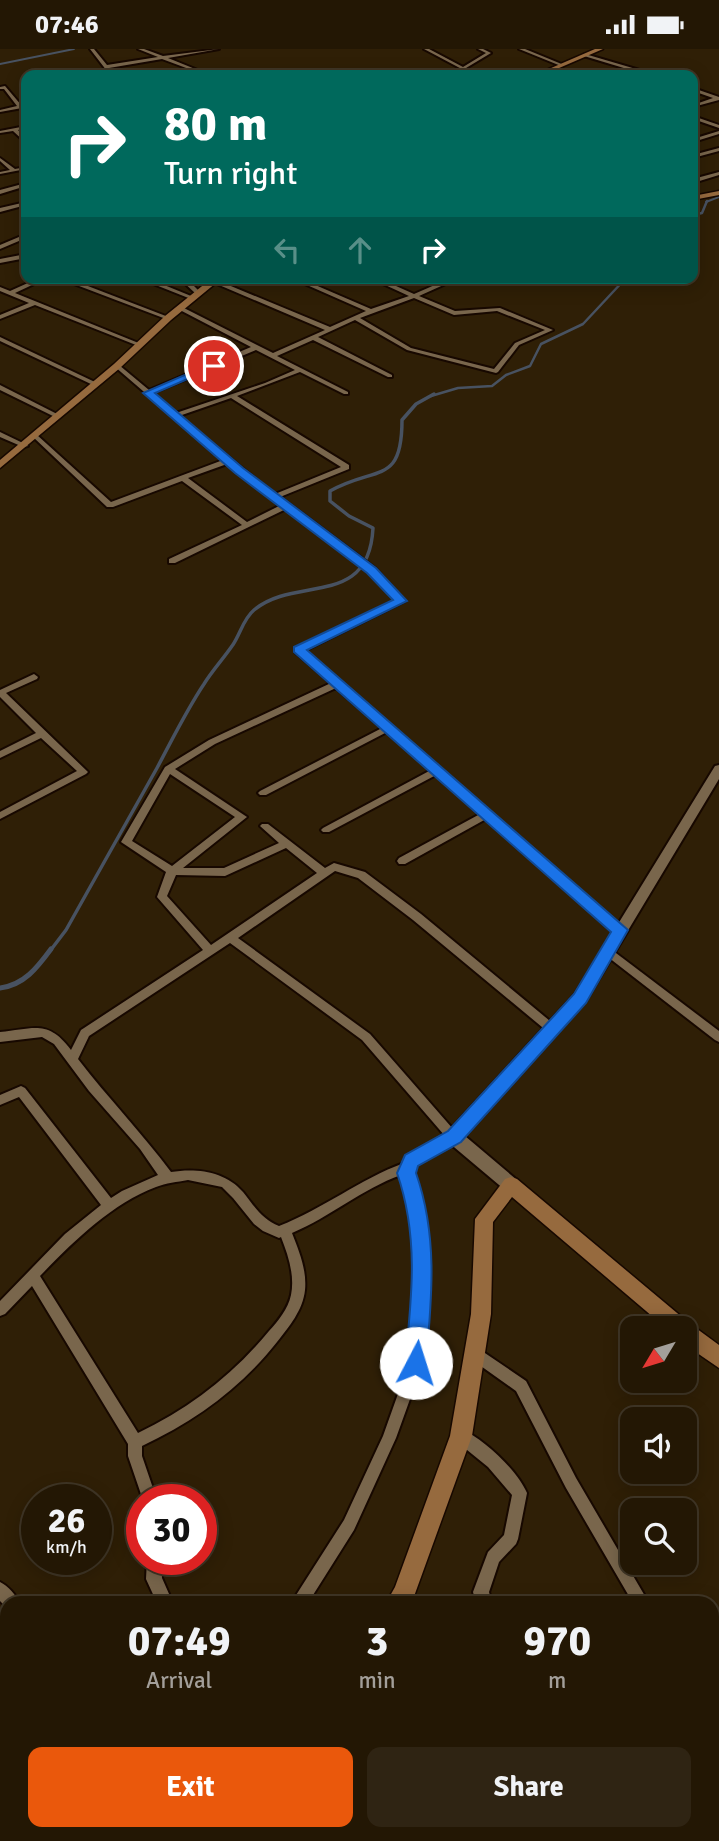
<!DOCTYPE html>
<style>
:root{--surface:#231704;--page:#2f2413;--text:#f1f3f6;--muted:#a39f9a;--line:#403626;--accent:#ea580c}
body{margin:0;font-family:Signika,sans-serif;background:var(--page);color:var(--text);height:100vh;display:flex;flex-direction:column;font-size:26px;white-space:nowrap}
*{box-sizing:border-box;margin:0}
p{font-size:23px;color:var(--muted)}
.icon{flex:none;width:38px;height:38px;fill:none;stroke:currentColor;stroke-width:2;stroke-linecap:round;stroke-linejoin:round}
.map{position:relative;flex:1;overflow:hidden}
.details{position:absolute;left:0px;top:1547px;width:719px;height:245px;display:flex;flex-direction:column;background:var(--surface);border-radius:21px 21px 0 0;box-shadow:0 4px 18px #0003,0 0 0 2px var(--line)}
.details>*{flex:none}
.hud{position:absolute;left:21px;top:21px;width:677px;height:214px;border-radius:14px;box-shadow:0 4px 18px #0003,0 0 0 2px var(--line);background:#00695c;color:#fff;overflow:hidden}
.needle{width:46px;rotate:232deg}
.controls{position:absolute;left:620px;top:1267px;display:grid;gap:14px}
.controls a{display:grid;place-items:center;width:77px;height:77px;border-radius:14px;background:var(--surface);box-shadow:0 4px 18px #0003,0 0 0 2px var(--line);font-size:35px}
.speed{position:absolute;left:21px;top:1435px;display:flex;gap:14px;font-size:35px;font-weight:700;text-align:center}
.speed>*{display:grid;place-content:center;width:91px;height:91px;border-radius:50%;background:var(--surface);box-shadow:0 4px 18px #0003,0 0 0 2px var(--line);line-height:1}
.speed small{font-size:18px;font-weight:400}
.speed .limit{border:10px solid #d22;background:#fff;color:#111}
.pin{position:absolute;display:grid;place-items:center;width:60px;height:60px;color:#fff;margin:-30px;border:4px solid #fff;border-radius:50%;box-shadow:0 2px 7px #0007}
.me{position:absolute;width:77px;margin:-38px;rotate:5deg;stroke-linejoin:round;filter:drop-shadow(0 0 5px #0008)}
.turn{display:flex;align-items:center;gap:24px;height:147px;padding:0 28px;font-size:32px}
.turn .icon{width:91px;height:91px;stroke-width:2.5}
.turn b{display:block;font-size:49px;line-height:60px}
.lanes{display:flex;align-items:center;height:66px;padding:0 28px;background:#0003;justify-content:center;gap:35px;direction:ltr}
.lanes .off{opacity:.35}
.eta{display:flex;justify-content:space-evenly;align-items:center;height:119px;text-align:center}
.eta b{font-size:42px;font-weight:700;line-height:49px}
.button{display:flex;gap:14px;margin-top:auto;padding:14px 28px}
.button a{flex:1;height:80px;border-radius:14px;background:var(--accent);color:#fff;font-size:28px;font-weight:700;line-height:80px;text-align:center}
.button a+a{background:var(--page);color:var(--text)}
.status{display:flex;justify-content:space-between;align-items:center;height:49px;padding:0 35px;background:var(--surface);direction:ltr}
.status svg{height:19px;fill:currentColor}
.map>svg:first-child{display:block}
</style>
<div class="status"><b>07:46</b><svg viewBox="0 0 49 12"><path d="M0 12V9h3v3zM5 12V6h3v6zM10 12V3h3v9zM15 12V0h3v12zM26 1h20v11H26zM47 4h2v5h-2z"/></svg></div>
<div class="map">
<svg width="719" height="1792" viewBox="0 0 719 1792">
<rect width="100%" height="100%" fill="#2f1f06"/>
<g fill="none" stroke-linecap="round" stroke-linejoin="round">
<!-- stream-far3 -->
<g stroke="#485261" stroke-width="2">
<polyline points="0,15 74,0"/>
<polyline points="706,153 719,148"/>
</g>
<!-- stream-far2 -->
<g stroke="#485261" stroke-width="2.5">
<polyline points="693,166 702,164 707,152"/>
<polyline points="431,347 458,339 492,337 506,326 530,317 541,295 583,275 626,229"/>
</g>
<!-- stream-far1 -->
<path stroke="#485261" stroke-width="3.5" d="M50,902L66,881C96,827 127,773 157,719C172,691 186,662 204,635C212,622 223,610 232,597C240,586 243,570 254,561C296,526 369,560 373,479L349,467L330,452V442C376,416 402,437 402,371L416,355L434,345"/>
<!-- stream -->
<path stroke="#485261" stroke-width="5" d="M0,939C24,936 37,919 51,900"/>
<defs>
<g id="minor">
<polygon points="90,0 94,0 107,16 158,8 138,0 144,0 163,7 219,0 168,9 210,26 205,26 162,10 109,19 114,26 110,26"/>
<polygon points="424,0 429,0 463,18 486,4 478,0 483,0 491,4 466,19 478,26 473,26"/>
<polygon points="519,0 525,0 564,16 561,17"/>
<polygon points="585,5 653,25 653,26 647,26 584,7"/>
<polygon points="5,37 22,57 22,59 0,63 0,61 17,57 4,40 0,40 0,38"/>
<polygon points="693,39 719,48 719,51 693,58 693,56 713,49 693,42"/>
<polygon points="693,67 719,76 719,79 693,70"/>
<polygon points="26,77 26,79 18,81 26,90 26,94 13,82 0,84 0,82"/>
<polygon points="719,82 719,85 693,93 693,90"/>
<polygon points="719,99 719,102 693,109 693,106"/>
<polygon points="0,109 15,120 26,118 26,120 0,125 0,123 10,121 0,112"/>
<polygon points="719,123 719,126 693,134 693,130"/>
<polygon points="26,134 26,137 0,145 0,141"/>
<polygon points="26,153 26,156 0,163 0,159"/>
<polygon points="26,185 26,189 0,200 0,196"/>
<polygon points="26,205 26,209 0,214 0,210"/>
<polygon points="39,229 47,229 15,244 141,295 136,296 35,256 0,270 0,266 29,254 0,242 0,238 10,242"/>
<polygon points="58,229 67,229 171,269 166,270"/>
<polygon points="138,229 147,229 196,249 191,250"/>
<polygon points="179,229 186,229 200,243 200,245 196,245"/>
<path d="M291,229H299L371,260L409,247L370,229H378L414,245L451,229H459L419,247L455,262L500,259L553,281L519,296L498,323L496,324L407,301L355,271L318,288L392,326V328H388L313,291L277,307L348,343V345H344L300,323L237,347L349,416V420L280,448L375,519L405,552L304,602L625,881L620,885L616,884L486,770L405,815H399L397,812L399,809L480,765L436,726L329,783H323L321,781L323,779L431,721L387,683L266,746H260L258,744L260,742L382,679L336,639L215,695L175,720L247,768L183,819H224L279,794L260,777L262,775H268L325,819L334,814L365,823L421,865L556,977L558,980L556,983L552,985L548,983L413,871L358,829L335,822L238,889L370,985L460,1088L458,1092L416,1115L412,1124L423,1155L428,1183V1254L423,1314L396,1389L354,1481L308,1554H291L344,1471L383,1387L409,1314L414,1254L416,1183L411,1155L401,1126C362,1140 330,1168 292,1184C299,1202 307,1221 305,1241C303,1261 289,1278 277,1293C241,1339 195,1372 142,1397V1407L157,1451H143L128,1407V1395L32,1237L5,1265L0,1267V1252L65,1185L101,1156L19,1048L0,1056V1046L21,1037L25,1039L111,1149L122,1142L158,1126L140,1100L89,1042L54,995L42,988L0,993V983C34,980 48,970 71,1001L81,981L203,901L157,848L166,823L121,793L165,718L209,691L331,634L295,603V599L396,551L369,523L286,460L175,514H169V510L242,476L182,432L113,458H107L32,387L37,386L111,453L223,411L114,317L119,316L149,341L251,298L178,260L177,259L180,257L273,304L325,281L212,233V231L214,230L330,278L366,262ZM414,249L454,266L497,262L545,281L515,294L494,320L411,299L360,269ZM256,301L295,321L265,334L176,364L153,344ZM231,349L341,418L275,445L242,419L179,367ZM227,415L281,456L247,473L188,429ZM170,725L235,768L172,817L132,792ZM286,799L317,824L211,896L167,847L176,826L225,827ZM230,894L362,991L445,1087L408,1107L404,1114C360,1130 323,1160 279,1177C262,1170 254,1157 243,1143C225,1122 196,1119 171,1123C142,1084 108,1049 78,1010L89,987ZM188,1131L222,1138L233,1149L254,1175L263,1182L279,1189L281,1188C288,1206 295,1226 291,1246C288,1260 278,1272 269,1282C233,1326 189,1360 138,1384L40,1227C73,1193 111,1155 156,1138C166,1134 177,1133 188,1131Z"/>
<polygon points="0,288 97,334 98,335 93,336 0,292"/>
<polygon points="0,336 59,366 60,367 55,368 0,341"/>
<polygon points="0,383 27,396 28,397 23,398 0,388"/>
<polygon points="34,625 38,628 37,630 6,644 88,723 86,725 0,770 0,763 77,722 41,689 0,709 0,702 36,684 0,648 0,641"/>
<polygon points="608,898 719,982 719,993 715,991 604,905 603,902 604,899"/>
<polygon points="476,1298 526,1332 576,1429 649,1554 633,1554 566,1439 516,1342 471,1310 469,1305 471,1300"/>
<path d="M461,1380C484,1390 517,1421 527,1444L518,1490L516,1495L499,1513L489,1543L492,1554H476L473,1543L488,1503L504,1486L512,1446L488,1418L456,1392L454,1387L456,1382Z"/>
<polygon points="147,1510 161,1510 162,1529 173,1554 157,1554 146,1530"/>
<path d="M0,1533C8,1537 16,1546 20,1554H7V1559L0,1552Z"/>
<polygon points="7,1766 7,1783 0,1786 0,1769"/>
<polygon points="258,1785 281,1785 277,1792 254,1792"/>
</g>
<polygon id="tertiary" points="719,716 719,730 585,953 465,1087 517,1131 519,1136 517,1141 511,1143 505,1141 448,1093 446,1088 448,1083 575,945 715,717"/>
<g id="secondary">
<polygon points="595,0 603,0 543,26 535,26"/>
<polygon points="719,142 719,146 693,151 693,147"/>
<polygon points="212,229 222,229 171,271 120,319 0,419 0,411 114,315 165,267"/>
<polygon points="511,1128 517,1130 689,1274 719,1296 719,1319 684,1295 684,1279 666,1279 512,1148 493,1173 491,1265 472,1387 412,1553 386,1554 395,1538 450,1387 471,1265 475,1170 505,1130"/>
<polygon points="169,1785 200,1785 197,1792 166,1792"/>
</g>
</defs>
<!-- minor casing -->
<use href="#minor" stroke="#170800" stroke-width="4"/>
<!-- tertiary casing -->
<use href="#tertiary" stroke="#170800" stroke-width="4"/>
<!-- secondary casing -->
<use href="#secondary" stroke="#170800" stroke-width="3"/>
<!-- minor -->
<use href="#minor" fill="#79664c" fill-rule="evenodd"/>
<!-- tertiary -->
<use href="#tertiary" fill="#79664c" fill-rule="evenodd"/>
<!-- secondary -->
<use href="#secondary" fill="#966a3e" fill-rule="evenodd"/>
</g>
<!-- route -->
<path fill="#1a73e8" stroke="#114b97" stroke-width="2" d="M210,315L218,317L155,344L243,419L376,519L407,552L307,601L628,881L586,954L558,985L461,1093L418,1117L416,1124C438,1187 432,1248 426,1314L423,1321L416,1324L408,1321L405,1314C412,1248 419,1187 397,1124L405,1106L448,1082L574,945L611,883L294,603V598L393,551L367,524L235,424L143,344Z"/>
</svg>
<div class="controls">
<a><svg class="needle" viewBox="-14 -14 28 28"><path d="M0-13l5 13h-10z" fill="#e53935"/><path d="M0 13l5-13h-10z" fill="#a39f9a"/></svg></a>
<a><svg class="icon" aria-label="sound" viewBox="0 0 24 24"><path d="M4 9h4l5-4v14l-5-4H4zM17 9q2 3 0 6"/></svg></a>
<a><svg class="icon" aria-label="search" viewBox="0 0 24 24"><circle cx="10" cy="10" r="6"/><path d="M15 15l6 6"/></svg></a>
</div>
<div class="speed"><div>26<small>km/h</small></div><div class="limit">30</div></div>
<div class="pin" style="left:214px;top:317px;background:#d93025"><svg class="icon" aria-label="arrive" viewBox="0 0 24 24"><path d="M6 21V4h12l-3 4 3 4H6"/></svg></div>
<svg class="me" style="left:416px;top:1314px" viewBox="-20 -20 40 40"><circle r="19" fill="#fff"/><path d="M0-13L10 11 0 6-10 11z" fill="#1a73e8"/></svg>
<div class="hud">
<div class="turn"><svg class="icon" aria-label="right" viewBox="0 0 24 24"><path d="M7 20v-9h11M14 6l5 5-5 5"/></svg><div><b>80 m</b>Turn right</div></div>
<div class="lanes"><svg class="icon off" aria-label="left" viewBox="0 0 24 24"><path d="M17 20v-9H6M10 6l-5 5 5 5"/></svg><svg class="icon off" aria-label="ahead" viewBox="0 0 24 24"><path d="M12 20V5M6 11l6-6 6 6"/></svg><svg class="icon" aria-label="right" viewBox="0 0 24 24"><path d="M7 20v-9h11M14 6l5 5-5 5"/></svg></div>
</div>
<section class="details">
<div class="eta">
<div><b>07:49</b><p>Arrival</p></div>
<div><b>3</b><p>min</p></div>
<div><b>970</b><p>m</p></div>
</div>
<div class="button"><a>Exit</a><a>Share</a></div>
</section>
</div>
